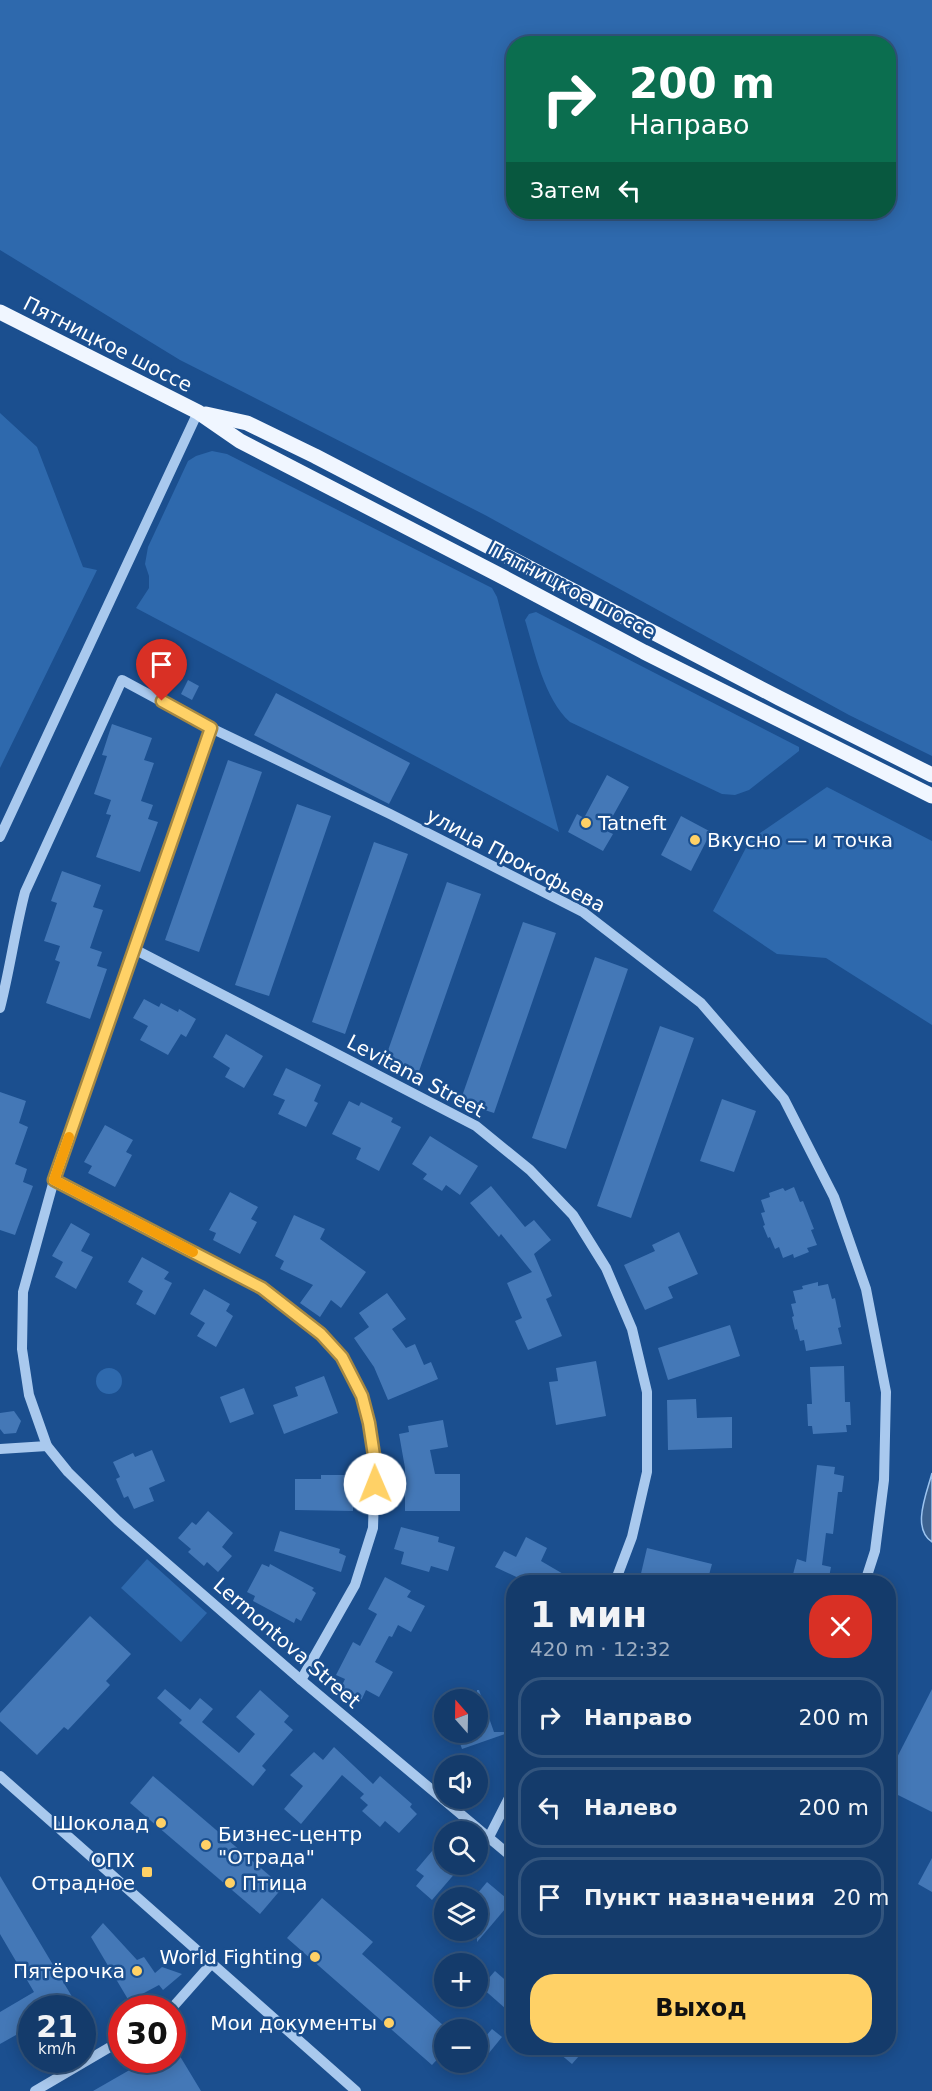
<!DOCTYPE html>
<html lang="ru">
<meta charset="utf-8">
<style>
:root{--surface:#143b6b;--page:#214673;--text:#f1f3f6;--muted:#9dadc1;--line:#33557e;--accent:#ffd166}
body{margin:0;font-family:"DejaVu Sans",sans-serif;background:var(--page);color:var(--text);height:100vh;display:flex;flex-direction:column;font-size:22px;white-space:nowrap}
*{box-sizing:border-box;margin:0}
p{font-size:20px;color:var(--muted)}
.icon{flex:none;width:33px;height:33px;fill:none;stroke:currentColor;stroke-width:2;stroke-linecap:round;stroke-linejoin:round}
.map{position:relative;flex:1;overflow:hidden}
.details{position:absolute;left:506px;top:1575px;width:390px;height:480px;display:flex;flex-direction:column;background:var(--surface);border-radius:24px;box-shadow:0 3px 15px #0003,0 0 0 2px var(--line)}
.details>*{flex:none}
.top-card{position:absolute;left:506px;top:36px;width:390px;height:183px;border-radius:24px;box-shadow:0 3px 15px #0003,0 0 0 2px var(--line);background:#0b6e4f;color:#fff;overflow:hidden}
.needle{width:39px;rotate:340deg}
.fabs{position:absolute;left:434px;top:1689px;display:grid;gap:12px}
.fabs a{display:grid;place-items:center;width:54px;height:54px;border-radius:50%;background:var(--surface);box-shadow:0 3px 15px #0003,0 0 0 2px var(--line);font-size:30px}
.speed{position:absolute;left:18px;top:1995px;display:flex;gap:12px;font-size:30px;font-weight:700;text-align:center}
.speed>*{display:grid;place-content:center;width:78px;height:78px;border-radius:50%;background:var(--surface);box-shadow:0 3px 15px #0003,0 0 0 2px var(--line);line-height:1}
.speed small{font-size:15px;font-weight:400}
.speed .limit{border:9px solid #d22;background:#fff;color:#111}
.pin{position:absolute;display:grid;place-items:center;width:51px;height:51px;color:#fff;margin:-62px -26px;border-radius:50% 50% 50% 0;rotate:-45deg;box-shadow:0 0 6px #0007}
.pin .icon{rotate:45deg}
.me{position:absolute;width:66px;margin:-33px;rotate:359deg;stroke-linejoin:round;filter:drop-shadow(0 0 4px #0008)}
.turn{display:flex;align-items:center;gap:21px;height:126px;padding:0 24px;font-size:27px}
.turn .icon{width:78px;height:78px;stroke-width:2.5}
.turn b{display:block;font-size:42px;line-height:51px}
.then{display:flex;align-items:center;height:57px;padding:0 24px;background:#0003;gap:12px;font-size:22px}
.round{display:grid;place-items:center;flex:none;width:63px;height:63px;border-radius:24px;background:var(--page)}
.overview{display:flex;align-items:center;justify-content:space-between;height:102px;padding:0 24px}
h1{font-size:36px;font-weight:800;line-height:45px}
.cta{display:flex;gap:12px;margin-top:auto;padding:12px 24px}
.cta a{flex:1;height:69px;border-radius:24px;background:var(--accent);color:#111;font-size:24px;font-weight:800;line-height:69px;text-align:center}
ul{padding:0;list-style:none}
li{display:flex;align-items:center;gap:18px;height:81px;margin:0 12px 9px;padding:0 12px;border:3px solid var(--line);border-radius:24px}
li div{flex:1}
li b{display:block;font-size:22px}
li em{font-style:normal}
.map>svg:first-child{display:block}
</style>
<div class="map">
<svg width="932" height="2091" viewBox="0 0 932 2091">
<rect width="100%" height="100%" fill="#1b4f8f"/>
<!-- green -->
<g fill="#2e69ad" fill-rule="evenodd">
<path d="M0,0H932V756L849,715L485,515L180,360L0,250ZM513,44H888V212H513Z"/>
<polygon points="0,413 37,447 83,567 97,570 0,768"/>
<polygon points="212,451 227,454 492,588 497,597 559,832 136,608 149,588 149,576 145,564 148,547 188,461 196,456"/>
<path d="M536,612L799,747V751L749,790L735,795L722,794L570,722C544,699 535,652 525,620L529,614Z"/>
<polygon points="827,787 932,841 932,1025 826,958 777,954 713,911 750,840"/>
<circle cx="109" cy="1381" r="13"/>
<polygon points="147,1559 207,1613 181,1642 121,1588"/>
</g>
<!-- water -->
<path fill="#3c6290" stroke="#9cc4f0" stroke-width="1.5" d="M932,1473V1542C911,1528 927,1493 932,1473Z"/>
<!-- building -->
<g fill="#4478b7">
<polygon points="188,680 199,686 192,700 181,694"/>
<polygon points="276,693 410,763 389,804 254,735"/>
<polygon points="112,724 152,738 144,760 154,763 141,801 153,805 148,819 158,822 140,872 96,857 111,815 106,814 111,800 94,794 107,756 102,755"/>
<polygon points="228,760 262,772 199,952 165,940"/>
<polygon points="607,775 629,787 605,830 613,834 603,851 568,832 577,814 584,818"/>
<polygon points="297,804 331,816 269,996 235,985"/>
<polygon points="681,816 711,832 691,871 661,855"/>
<polygon points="374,842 408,854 345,1034 312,1022"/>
<polygon points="62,871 101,885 93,907 103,910 90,948 102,952 97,966 107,969 90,1019 46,1003 60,962 55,960 60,946 44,941 57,903 51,901"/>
<polygon points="447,882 481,894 418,1074 384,1062"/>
<polygon points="523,922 556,933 494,1113 460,1102"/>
<polygon points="595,957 628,969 566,1149 532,1138"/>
<polygon points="144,999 159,1007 161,1003 178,1012 179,1009 196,1019 186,1037 181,1034 168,1055 140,1040 148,1026 133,1018"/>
<polygon points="660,1026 694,1038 631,1218 597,1206"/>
<polygon points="226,1034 263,1056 244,1088 225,1077 230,1068 213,1057"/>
<polygon points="286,1068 321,1085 314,1101 318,1103 306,1127 278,1114 285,1100 273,1095"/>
<polygon points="0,1092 26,1101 19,1123 28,1127 15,1164 27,1169 23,1182 33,1186 15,1235 0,1230"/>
<polygon points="722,1099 756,1111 734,1172 700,1161"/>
<polygon points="349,1101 359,1106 361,1102 393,1118 391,1122 401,1127 379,1171 356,1159 361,1148 332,1134"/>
<polygon points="105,1125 133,1140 126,1152 132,1155 115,1187 88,1173 92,1166 84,1162"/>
<polygon points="430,1136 478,1166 460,1195 446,1185 442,1191 423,1179 427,1174 412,1164"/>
<polygon points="491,1186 525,1227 534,1220 551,1240 534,1254 552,1296 546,1299 562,1336 528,1350 515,1321 522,1318 507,1283 532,1272 501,1234 499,1237 470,1203"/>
<polygon points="794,1187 800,1202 803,1201 814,1229 811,1230 817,1245 807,1248 809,1252 794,1258 793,1254 783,1258 779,1247 775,1249 770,1237 768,1238 763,1226 765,1225 761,1213 765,1212 761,1200 770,1197 769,1193 783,1188 785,1191"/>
<polygon points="230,1192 258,1207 251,1219 257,1222 240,1254 213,1240 216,1233 209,1230"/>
<polygon points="294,1215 325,1229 320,1239 366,1272 341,1308 331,1300 320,1317 300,1303 313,1285 280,1269 284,1261 275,1256"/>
<polygon points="71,1223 90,1234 81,1251 93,1257 76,1289 55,1277 63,1262 52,1256"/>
<polygon points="679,1232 698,1274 668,1287 673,1298 645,1310 624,1265 655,1251 652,1245"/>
<polygon points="142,1257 169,1272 164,1279 172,1283 155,1315 136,1304 143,1291 128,1282"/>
<polygon points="818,1282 818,1286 828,1284 832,1299 835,1298 841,1327 838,1328 842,1344 806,1351 804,1340 800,1341 797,1329 795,1330 792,1317 794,1316 791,1304 796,1303 793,1291 803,1289 802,1286"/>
<polygon points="204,1289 230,1304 226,1311 233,1316 216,1347 197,1336 205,1323 190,1314"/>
<polygon points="387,1293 406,1319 392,1329 406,1348 415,1344 424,1365 431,1362 438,1379 388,1400 374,1367 354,1338 369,1327 359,1313"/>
<polygon points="730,1325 740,1356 668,1380 658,1348"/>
<polygon points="596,1361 606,1416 556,1425 549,1382 558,1381 556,1368"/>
<polygon points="844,1366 845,1402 850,1402 851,1425 846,1425 847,1432 813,1434 812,1426 808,1426 807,1404 812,1404 810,1367"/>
<polygon points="324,1376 338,1413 284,1434 273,1405 298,1396 295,1387"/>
<polygon points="244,1388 254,1414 230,1423 220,1397"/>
<polygon points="696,1399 697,1418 732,1417 732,1448 668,1450 667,1400"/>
<polygon points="14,1411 21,1421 16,1433 4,1434 0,1429 0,1413"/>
<polygon points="443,1420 448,1447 430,1450 435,1474 460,1474 460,1511 405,1511 405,1468 399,1434 409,1432 408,1426"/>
<polygon points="152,1450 165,1481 149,1488 154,1501 134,1509 128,1496 124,1498 116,1479 120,1477 113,1462 133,1453 135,1457"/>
<polygon points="817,1465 835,1467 834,1474 844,1476 842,1492 838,1492 833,1534 826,1533 822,1565 831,1567 828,1582 791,1582 797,1559 806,1562"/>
<polygon points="321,1475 354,1475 353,1511 295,1510 295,1479 321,1479"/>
<polygon points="208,1511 233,1533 222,1547 232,1556 218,1572 207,1562 204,1566 188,1552 191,1549 178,1538 192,1522 196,1525"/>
<polygon points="401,1527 439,1537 438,1542 455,1547 448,1571 431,1566 429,1572 401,1564 404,1552 394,1549"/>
<polygon points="280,1531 340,1549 339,1553 346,1556 341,1572 274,1551"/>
<polygon points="526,1537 547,1548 541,1561 577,1582 527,1582 495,1567 504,1551 516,1557"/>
<polygon points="647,1548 712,1564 707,1582 683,1577 681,1582 639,1582"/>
<polygon points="262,1564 269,1567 270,1564 314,1588 312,1590 316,1593 301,1621 296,1618 294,1623 253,1601 255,1596 247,1592"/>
<polygon points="385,1577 411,1591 407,1597 425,1606 411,1632 398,1625 392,1637 389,1636 375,1662 393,1672 379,1697 366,1690 360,1703 339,1692 345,1679 336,1675 353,1642 360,1646 377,1614 368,1609"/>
<polygon points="90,1616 131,1654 106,1681 110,1685 68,1730 64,1727 37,1755 0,1721 0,1713"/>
<polygon points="165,1689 190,1710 200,1698 213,1709 202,1722 239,1753 255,1734 236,1717 260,1690 289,1716 284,1722 293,1730 262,1766 266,1770 253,1786 179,1723 182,1720 157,1698"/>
<polygon points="932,1689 932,1812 888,1790 888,1775"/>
<polygon points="477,1690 479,1690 494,1732 504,1732 505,1734 462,1749 456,1732 477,1732"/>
<polygon points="334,1747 373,1784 380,1776 412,1804 410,1807 417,1814 399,1833 385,1821 380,1827 362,1811 368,1805 360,1798 364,1794 342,1775 301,1824 284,1809 303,1786 290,1775 314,1752 323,1760"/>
<polygon points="153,1776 283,1887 260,1914 130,1803"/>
<polygon points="444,1837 444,1864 463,1864 432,1900 416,1886 424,1876 416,1870"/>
<polygon points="932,1858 932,1892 918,1884"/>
<polygon points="0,1876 74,2000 60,2008 32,2008 32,2026 0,2044 0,2012 34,1992 0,1934"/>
<polygon points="487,1882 511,1902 477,1942 477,1894"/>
<polygon points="322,1898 373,1942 362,1954 444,2026 444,2052 432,2065 287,1938"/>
<polygon points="103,1923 137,1960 144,1957 155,1973 162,1967 182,1974 163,1990 159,1985 129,2001 91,1937"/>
<polygon points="495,1971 513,1987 513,2015 481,1987"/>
<polygon points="492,2029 502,2037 489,2053 479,2044"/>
<polygon points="172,2043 201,2091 93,2091 147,2060 172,2060"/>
<polygon points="553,2048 586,2048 572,2064"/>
</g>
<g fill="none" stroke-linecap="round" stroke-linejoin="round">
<!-- minor -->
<g stroke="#a9c9ee" stroke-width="10">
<polyline points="211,728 92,1066 54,1180 23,1292 22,1349 29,1395 47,1446 68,1472 118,1521 301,1680 513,1858"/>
<polyline points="0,837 198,412"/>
<polyline points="134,949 476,1126 530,1170 573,1215 606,1268 632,1329 647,1392 647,1472 632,1537 615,1582"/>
<path d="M0,1008C10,969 15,930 25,892L122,680L211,728L390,814L583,912L701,1003L784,1099L834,1197L866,1289L886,1392L884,1480L875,1551L865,1582"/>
<polyline points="54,1180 262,1288 321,1334 342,1357 362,1397 369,1423 375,1462 373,1528 355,1585 301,1680"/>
<polyline points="0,1449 47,1446"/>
<polyline points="0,1776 356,2091"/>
<polyline points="489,1837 513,1790"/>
<polyline points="172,2008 211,1964"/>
<polyline points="35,2091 122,2040"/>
</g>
<!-- major -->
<g stroke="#f0f6ff" stroke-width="15">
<polyline points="0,312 198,412 240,441 503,577 644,652 932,796"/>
<polyline points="206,414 247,423 315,456 779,698 932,775"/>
</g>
</g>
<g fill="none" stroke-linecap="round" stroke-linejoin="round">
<defs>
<polyline id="route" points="162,701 211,728 54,1180 262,1288 321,1334 342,1357 362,1396 369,1423 375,1462 375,1484"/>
</defs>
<!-- route casing -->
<use href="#route" stroke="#a68842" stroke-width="15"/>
<!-- route -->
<use href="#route" stroke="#ffd166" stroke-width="10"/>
<!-- slow -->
<polyline stroke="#f59e0b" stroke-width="10" points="69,1137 54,1180 193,1252"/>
</g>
<!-- markers -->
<g fill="#ffd166" stroke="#1b4f8f" stroke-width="2">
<circle cx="586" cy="823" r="6"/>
<circle cx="695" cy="840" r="6"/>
<circle cx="161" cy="1823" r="6"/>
<circle cx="206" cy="1845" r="6"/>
<rect x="141" y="1866" width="12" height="12" rx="3"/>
<circle cx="230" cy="1883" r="6"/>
<circle cx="315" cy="1957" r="6"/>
<circle cx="137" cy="1971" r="6"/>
<circle cx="389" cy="2023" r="6"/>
</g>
<g text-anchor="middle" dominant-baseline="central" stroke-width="5" stroke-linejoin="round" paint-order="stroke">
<!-- street labels -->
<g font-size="20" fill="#fff" stroke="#1b4f8f">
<text transform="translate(108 344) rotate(27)">Пятницкое шоссе</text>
<text transform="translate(572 590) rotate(28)">Пятницкое шоссе</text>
<text transform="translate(516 860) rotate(28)">улица Прокофьева</text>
<text transform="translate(416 1076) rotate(28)">Levitana Street</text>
<text transform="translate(287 1643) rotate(41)">Lermontova Street</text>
</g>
<!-- poi labels -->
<g font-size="20" fill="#fff" stroke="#1b4f8f" text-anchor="end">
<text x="598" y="823" text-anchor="start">Tatneft</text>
<text x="707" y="840" text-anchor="start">Вкусно — и точка</text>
<text x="149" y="1823">Шоколад</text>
<text x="218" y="1834" text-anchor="start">Бизнес-центр<tspan x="218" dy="23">"Отрада"</tspan></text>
<text x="135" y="1860">ОПХ<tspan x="135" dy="23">Отрадное</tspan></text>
<text x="242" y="1883" text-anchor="start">Птица</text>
<text x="303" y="1957">World Fighting</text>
<text x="125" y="1971">Пятёрочка</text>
<text x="377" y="2023">Мои документы</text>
</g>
</g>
</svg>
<div class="fabs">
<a><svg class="needle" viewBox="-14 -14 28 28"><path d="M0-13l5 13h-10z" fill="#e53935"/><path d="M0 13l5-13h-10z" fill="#9dadc1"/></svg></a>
<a><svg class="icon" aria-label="sound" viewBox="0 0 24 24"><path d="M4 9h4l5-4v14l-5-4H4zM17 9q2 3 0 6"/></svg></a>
<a><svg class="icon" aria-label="search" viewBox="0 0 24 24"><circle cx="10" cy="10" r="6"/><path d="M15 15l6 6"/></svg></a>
<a><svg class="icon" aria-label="layers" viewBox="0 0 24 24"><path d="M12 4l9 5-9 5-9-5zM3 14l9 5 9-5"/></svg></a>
<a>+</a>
<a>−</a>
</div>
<div class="speed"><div>21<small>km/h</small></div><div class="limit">30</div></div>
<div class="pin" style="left:162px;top:701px;background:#d93025"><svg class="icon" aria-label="arrive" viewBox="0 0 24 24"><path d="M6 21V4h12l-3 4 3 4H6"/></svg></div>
<svg class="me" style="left:375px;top:1484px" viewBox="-20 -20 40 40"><circle r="19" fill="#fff"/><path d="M0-13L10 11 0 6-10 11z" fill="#ffd166"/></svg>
<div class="top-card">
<div class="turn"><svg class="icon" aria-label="right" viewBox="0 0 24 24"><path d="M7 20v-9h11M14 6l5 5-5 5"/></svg><div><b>200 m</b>Направо</div></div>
<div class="then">Затем<svg class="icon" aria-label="left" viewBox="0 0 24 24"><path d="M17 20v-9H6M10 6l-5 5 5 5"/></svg></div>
</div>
<section class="details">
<div class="overview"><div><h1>1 мин</h1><p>420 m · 12:32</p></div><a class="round" style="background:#d93025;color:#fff"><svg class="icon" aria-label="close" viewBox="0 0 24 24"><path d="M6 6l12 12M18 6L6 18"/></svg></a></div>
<ul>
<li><svg class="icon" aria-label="right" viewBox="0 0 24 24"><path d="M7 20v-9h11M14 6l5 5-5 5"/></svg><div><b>Направо</b></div><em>200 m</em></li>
<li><svg class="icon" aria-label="left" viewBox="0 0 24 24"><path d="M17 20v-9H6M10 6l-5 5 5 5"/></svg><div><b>Налево</b></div><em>200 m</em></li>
<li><svg class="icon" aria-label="arrive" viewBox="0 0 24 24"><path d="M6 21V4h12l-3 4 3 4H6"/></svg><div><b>Пункт назначения</b></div><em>20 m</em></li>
</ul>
<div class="cta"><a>Выход</a></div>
</section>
</div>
